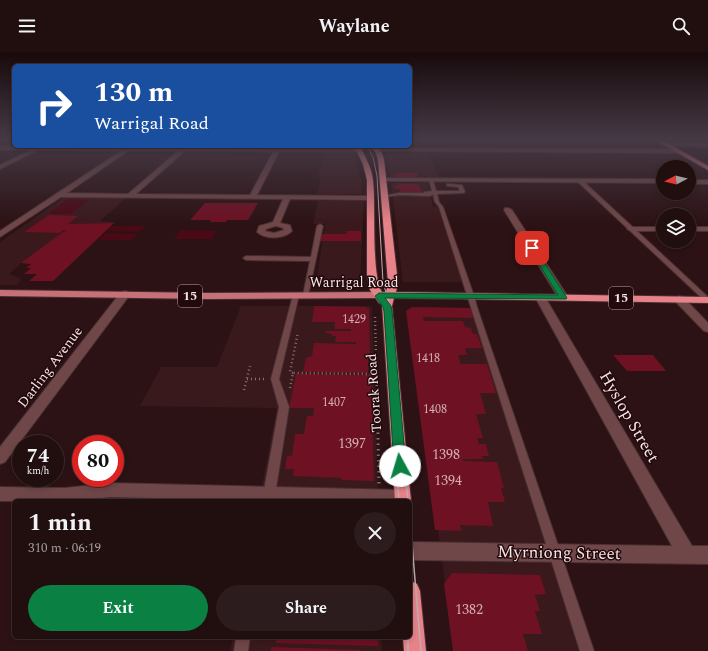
<!DOCTYPE html>
<meta charset="utf-8">
<style>
:root{--surface:#210e0f;--page:#2d1c1d;--text:#f1f3f6;--muted:#a29c9e;--line:#3e2e2f;--accent:#0b8043}
body{margin:0;font-family:Spectral,serif;background:var(--page);color:var(--text);height:100vh;display:flex;flex-direction:column;font-size:15px;white-space:nowrap}
*{box-sizing:border-box;margin:0}
p{font-size:13px;color:var(--muted)}
.icon{flex:none;width:22px;height:22px;fill:none;stroke:currentColor;stroke-width:2;stroke-linecap:round;stroke-linejoin:round}
.map{position:relative;flex:1;overflow:hidden}
.panel{position:absolute;left:12px;top:447px;width:400px;height:140px;display:flex;flex-direction:column;background:var(--surface);border-radius:6px;box-shadow:0 2px 6px #0003,0 0 0 1px var(--line)}
.panel>*{flex:none}
.hud{position:absolute;left:12px;top:12px;width:400px;height:84px;border-radius:6px;box-shadow:0 2px 6px #0003,0 0 0 1px var(--line);background:#1a4fa0;color:#fff;overflow:hidden}
.needle{width:26px;rotate:263deg}
.tools{position:absolute;left:656px;top:108px;display:grid;gap:8px}
.tools a{display:grid;place-items:center;width:40px;height:40px;border-radius:50%;background:var(--surface);box-shadow:0 2px 6px #0003,0 0 0 1px var(--line);font-size:20px}
.speed{position:absolute;left:12px;top:383px;display:flex;gap:8px;font-size:20px;font-weight:700;text-align:center}
.speed>*{display:grid;place-content:center;width:52px;height:52px;border-radius:50%;background:var(--surface);box-shadow:0 2px 6px #0003,0 0 0 1px var(--line);line-height:1}
.speed small{font-size:10px;font-weight:400}
.speed .limit{border:6px solid #d22;background:#fff;color:#111}
.pin{position:absolute;display:grid;place-items:center;width:34px;height:34px;color:#fff;margin:-17px;border-radius:8px;box-shadow:0 2px 6px #0006}
.me{position:absolute;width:44px;margin:-22px;rotate:354deg;stroke-linejoin:round;filter:drop-shadow(0 0 3px #0008)}
.turn{display:flex;align-items:center;gap:14px;height:84px;padding:0 16px;font-size:18px}
.turn .icon{width:52px;height:52px;stroke-width:2.5}
.turn b{display:block;font-size:28px;line-height:34px}
.round{display:grid;place-items:center;flex:none;width:42px;height:42px;border-radius:21px;background:var(--page)}
.head{display:flex;align-items:center;justify-content:space-between;height:68px;padding:0 16px}
h1{font-size:24px;font-weight:700;line-height:30px}
.primary-button{display:flex;gap:8px;margin-top:auto;padding:8px 16px}
.primary-button a{flex:1;height:46px;border-radius:24px;background:var(--accent);color:#fff;font-size:16px;font-weight:700;line-height:46px;text-align:center}
.primary-button a+a{background:var(--page);color:var(--text)}
header{display:flex;justify-content:space-between;align-items:center;height:52px;padding:0 16px;background:var(--surface);font-size:18px;font-weight:700}
.map>svg:first-child{display:block}
</style>
<header><svg class="icon" aria-label="menu" viewBox="0 0 24 24"><path d="M4 6h16M4 12h16M4 18h16"/></svg>Waylane<svg class="icon" aria-label="search" viewBox="0 0 24 24"><circle cx="10" cy="10" r="6"/><path d="M15 15l6 6"/></svg></header>
<div class="map">
<svg width="708" height="599" viewBox="0 0 708 599">
<rect width="100%" height="100%" fill="#2c1214"/>
<!-- built -->
<g fill="#3a191c">
<polygon points="270,94 351,94 352,97 269,96"/>
<polygon points="324,100 354,101 361,127 362,142 317,142 321,126 318,126"/>
<polygon points="387,101 429,101 439,126 390,125"/>
<polygon points="391,131 427,131 433,155 438,155 462,230 403,230"/>
<polygon points="70,145 126,146 100,169 115,170 87,196 42,212 21,211 9,222 20,226 20,229 17,233 0,233 0,190 62,147"/>
<polygon points="318,149 364,149 360,227 348,233 316,233 325,172 313,172"/>
<polygon points="241,254 369,254 372,256 378,449 259,449 277,356 140,354 161,315 217,315"/>
<polygon points="414,255 470,256 583,599 454,599 409,258"/>
<polygon points="233,585 381,585 382,599 230,599"/>
</g>
<!-- green -->
<g fill="#490915">
<polygon points="410,87 647,87 665,97 383,96 381,94 410,94"/>
<polygon points="68,147 89,148 70,162 48,162"/>
<polygon points="113,174 145,174 139,180 107,179"/>
<polygon points="181,178 217,179 212,187 174,187"/>
<polygon points="105,181 137,182 132,188 99,188"/>
</g>
<!-- building -->
<g fill="#6d1123">
<polygon points="395,121 417,121 418,125 395,125"/>
<polygon points="397,132 418,132 422,140 401,140 400,137 395,137 394,134 397,134"/>
<polygon points="205,151 258,151 248,168 227,168 226,170 210,170 211,168 190,168"/>
<polygon points="49,163 78,164 68,172 114,171 53,229 29,229 37,222 24,222 31,216 26,216 31,212 21,211 63,180 68,179 63,178 60,181 24,180"/>
<polygon points="347,179 361,179 361,189 320,189 321,182 346,182"/>
<polygon points="314,254 366,255 366,256 369,256 370,305 368,305 368,321 303,320 306,306 312,304 314,291 356,292 356,290 335,290 336,284 332,284 332,282 326,281 326,279 351,279 351,277 334,277 335,270 312,270"/>
<polygon points="412,255 470,256 473,266 423,265 424,269 463,269 465,275 471,276 473,282 477,282 482,296 465,296 467,303 458,303 461,312 487,312 496,341 480,341 486,362 476,362 483,386 477,386 479,392 486,392 489,404 482,404 483,407 463,407 463,409 497,410 504,436 501,436 505,450 488,450 493,474 460,473 462,479 435,478 406,259"/>
<polygon points="613,303 653,303 666,319 627,319"/>
<polygon points="296,322 371,323 374,429 341,428 342,426 293,424 294,417 285,417 287,404 292,404 295,382 304,382 307,364 313,364 314,356 289,356"/>
<polygon points="452,521 540,523 546,542 535,543 540,559 535,559 542,582 523,582 528,599 453,599 444,532"/>
<polygon points="277,585 378,585 378,594 276,591"/>
<polygon points="271,595 361,598 361,599 271,599"/>
</g>
<g fill="none" stroke-linecap="round" stroke-linejoin="round">
<defs>
<g id="lane">
<polygon points="431,127 433,128 436,139 460,139 458,135 447,134 447,132 449,132 462,133 465,140 463,141 437,142 439,150 443,155 474,244 477,255 594,599 580,599 439,155 435,150 433,142 430,144 399,143 385,145 383,144 399,141 424,141 424,140 432,139 429,128"/>
<polygon points="578,128 582,128 708,245 708,250 705,249 578,130"/>
<polygon points="320,172 323,174 308,244 306,245 303,243 310,209 246,208 243,206 246,204 311,205 317,174"/>
<polygon points="296,241 299,243 279,327 289,355 274,449 262,449 279,355 271,327 293,243"/>
<polygon points="236,585 250,585 248,599 234,599"/>
</g>
<g id="street">
<polygon points="665,90 708,91 708,95 663,93 663,91"/>
<path d="M0,94L359,97L362,99L361,100H279L257,143L370,144L373,146L370,148L290,147L280,171L290,173L292,179C284,187 266,188 257,180L259,174L273,170L283,147L61,145L0,185V179L121,99L38,98L0,117V113L31,98H0ZM128,99H178L128,142L67,141ZM185,99L273,100L250,143L136,142ZM276,174L283,176L284,178L274,181L265,179L266,177Z"/>
<polygon points="377,96 677,97 680,99 677,101 375,99 375,97"/>
<polygon points="383,126 663,127 663,131 381,129 380,128"/>
<rect x="689" y="128" width="19" height="4"/>
<polygon points="505,156 508,156 512,158 568,245 567,247 563,248 558,245 504,158"/>
<polygon points="628,175 663,175 663,179 631,179 627,177"/>
<rect x="689" y="175" width="19" height="4"/>
<polygon points="125,239 129,240 130,242 129,244 5,410 0,412 0,395 121,240"/>
<polygon points="540,242 545,245 692,494 708,494 708,512 410,508 410,490 672,494 535,245"/>
<polygon points="679,244 683,245 708,271 708,280 704,279 675,249 674,247"/>
<polygon points="110,431 403,438 409,440 411,445 409,449 279,449 110,445 74,449 0,449 0,435 65,436"/>
</g>
<g id="primary">
<polygon points="653,87 660,87 708,114 708,118"/>
<polygon points="0,238 208,241 379,240 384,243 379,246 208,247 0,244"/>
</g>
<g id="highway">
<path d="M354,94H360C365,105 372,116 373,129C376,152 371,224 382,240H386L388,231L378,108L376,101L370,94H376L382,101L384,108L398,231L396,240L708,245V251L394,246L392,254L411,449L410,452V449H395L382,252L379,251L370,238L367,223V128L363,112Z"/>
<polygon points="410,529 417,532 420,539 426,599 404,599 403,585 410,585"/>
</g>
</defs>
<!-- lane casing -->
<use href="#lane" stroke="#482f31" stroke-width="2"/>
<!-- street casing -->
<use href="#street" stroke="#482f31" stroke-width="2"/>
<!-- primary casing -->
<use href="#primary" stroke="#482f31" stroke-width="2"/>
<!-- highway casing -->
<use href="#highway" stroke="#482f31" stroke-width="2"/>
<!-- path-far2 -->
<g stroke="#877072" stroke-width="1" stroke-dasharray="0.5 1.5" stroke-linecap="butt">
<polyline points="429,88 587,89"/>
<polyline points="586,88 647,88"/>
</g>
<!-- path-far1 -->
<g stroke="#877072" stroke-width="2.5" stroke-dasharray="1 3" stroke-linecap="butt">
<polyline points="375,265 377,343"/>
<polyline points="293,321 290,320 298,280"/>
<polyline points="247,327 266,327"/>
<polyline points="290,336 293,321 376,322"/>
<polyline points="244,338 250,314"/>
</g>
<!-- path -->
<polyline stroke="#877072" stroke-width="3" stroke-dasharray="1.5 4" stroke-linecap="butt" points="377,342 379,432"/>
<!-- lane -->
<use href="#lane" fill="#704749" fill-rule="evenodd"/>
<!-- street -->
<use href="#street" fill="#704749" fill-rule="evenodd"/>
<!-- primary -->
<use href="#primary" fill="#c57177" fill-rule="evenodd"/>
<!-- highway -->
<use href="#highway" fill="#e78289" fill-rule="evenodd"/>
<!-- tram-far1 -->
<g stroke="#c1acae" stroke-width="1">
<polyline points="367,94 373,105 377,124 383,230 391,258 399,343"/>
<polyline points="382,247 385,258 391,343"/>
</g>
<!-- tram -->
<g stroke="#c1acae" stroke-width="1.5">
<polyline points="391,342 399,449"/>
<polyline points="398,342 408,449"/>
<polyline points="410,468 421,599"/>
<polyline points="408,585 408,599"/>
</g>
</g>
<!-- sky -->
<linearGradient id="sky" x2="0" y2="1"><stop stop-color="#180a0b"/><stop offset="0.51" stop-color="#453945"/><stop offset="1" stop-color="#453945" stop-opacity="0"/></linearGradient>
<rect width="708" height="171" fill="url(#sky)"/>
<!-- route -->
<polygon fill="#0b8043" stroke="#07532c" points="530,194 535,196 567,246 566,247 385,246 391,254 392,259 406,414 404,417 400,419 395,417 394,414 384,259 383,255 375,244 379,241 558,243 529,196"/>
<g text-anchor="middle" dominant-baseline="central" stroke-width="3" stroke-linejoin="round" paint-order="stroke">
<!-- number labels -->
<g font-size="12" fill="#d4afb4">
<text x="354" y="267">1429</text>
<text x="428" y="306">1418</text>
<text x="334" y="350">1407</text>
<text x="435" y="357">1408</text>
</g>
<!-- shield labels -->
<g fill="#21090c" stroke="#b7a2a4" stroke-width="1">
<rect x="178" y="233" width="24" height="22" rx="3"/>
<rect x="609" y="235" width="24" height="22" rx="3"/>
</g>
<g font-size="13" font-weight="bold" fill="#f7e4e5">
<text x="190" y="244">15</text>
<text x="621" y="246">15</text>
</g>
<!-- street labels -->
<g font-size="14" fill="#f7e4e5" stroke="#21090c">
<text x="354" y="230">Warrigal Road</text>
<text transform="translate(50 315) rotate(-53)">Darling Avenue</text>
<text transform="translate(374 341) rotate(-94)">Toorak Road</text>
</g>
<!-- near-number labels -->
<g font-size="14" fill="#d4afb4">
<text x="352" y="391">1397</text>
<text x="446" y="402">1398</text>
<text x="448" y="428">1394</text>
<text x="469" y="557">1382</text>
</g>
<!-- near-street labels -->
<g font-size="17" fill="#f7e4e5" stroke="#21090c">
<text transform="translate(629 365) rotate(60)">Hyslop Street</text>
<text transform="translate(559 501) rotate(1)">Myrniong Street</text>
</g>
</g>
</svg>
<div class="tools">
<a><svg class="needle" viewBox="-14 -14 28 28"><path d="M0-13l5 13h-10z" fill="#e53935"/><path d="M0 13l5-13h-10z" fill="#a29c9e"/></svg></a>
<a><svg class="icon" aria-label="layers" viewBox="0 0 24 24"><path d="M12 4l9 5-9 5-9-5zM3 14l9 5 9-5"/></svg></a>
</div>
<div class="speed"><div>74<small>km/h</small></div><div class="limit">80</div></div>
<div class="pin" style="left:532px;top:196px;background:#d93025"><svg class="icon" aria-label="arrive" viewBox="0 0 24 24"><path d="M6 21V4h12l-3 4 3 4H6"/></svg></div>
<svg class="me" style="left:400px;top:414px" viewBox="-20 -20 40 40"><circle r="19" fill="#fff"/><path d="M0-13L10 11 0 6-10 11z" fill="#0b8043"/></svg>
<div class="hud">
<div class="turn"><svg class="icon" aria-label="right" viewBox="0 0 24 24"><path d="M7 20v-9h11M14 6l5 5-5 5"/></svg><div><b>130 m</b>Warrigal Road</div></div>
</div>
<section class="panel">
<div class="head"><div><h1>1 min</h1><p>310 m · 06:19</p></div><a class="round"><svg class="icon" aria-label="close" viewBox="0 0 24 24"><path d="M6 6l12 12M18 6L6 18"/></svg></a></div>
<div class="primary-button"><a>Exit</a><a>Share</a></div>
</section>
</div>
